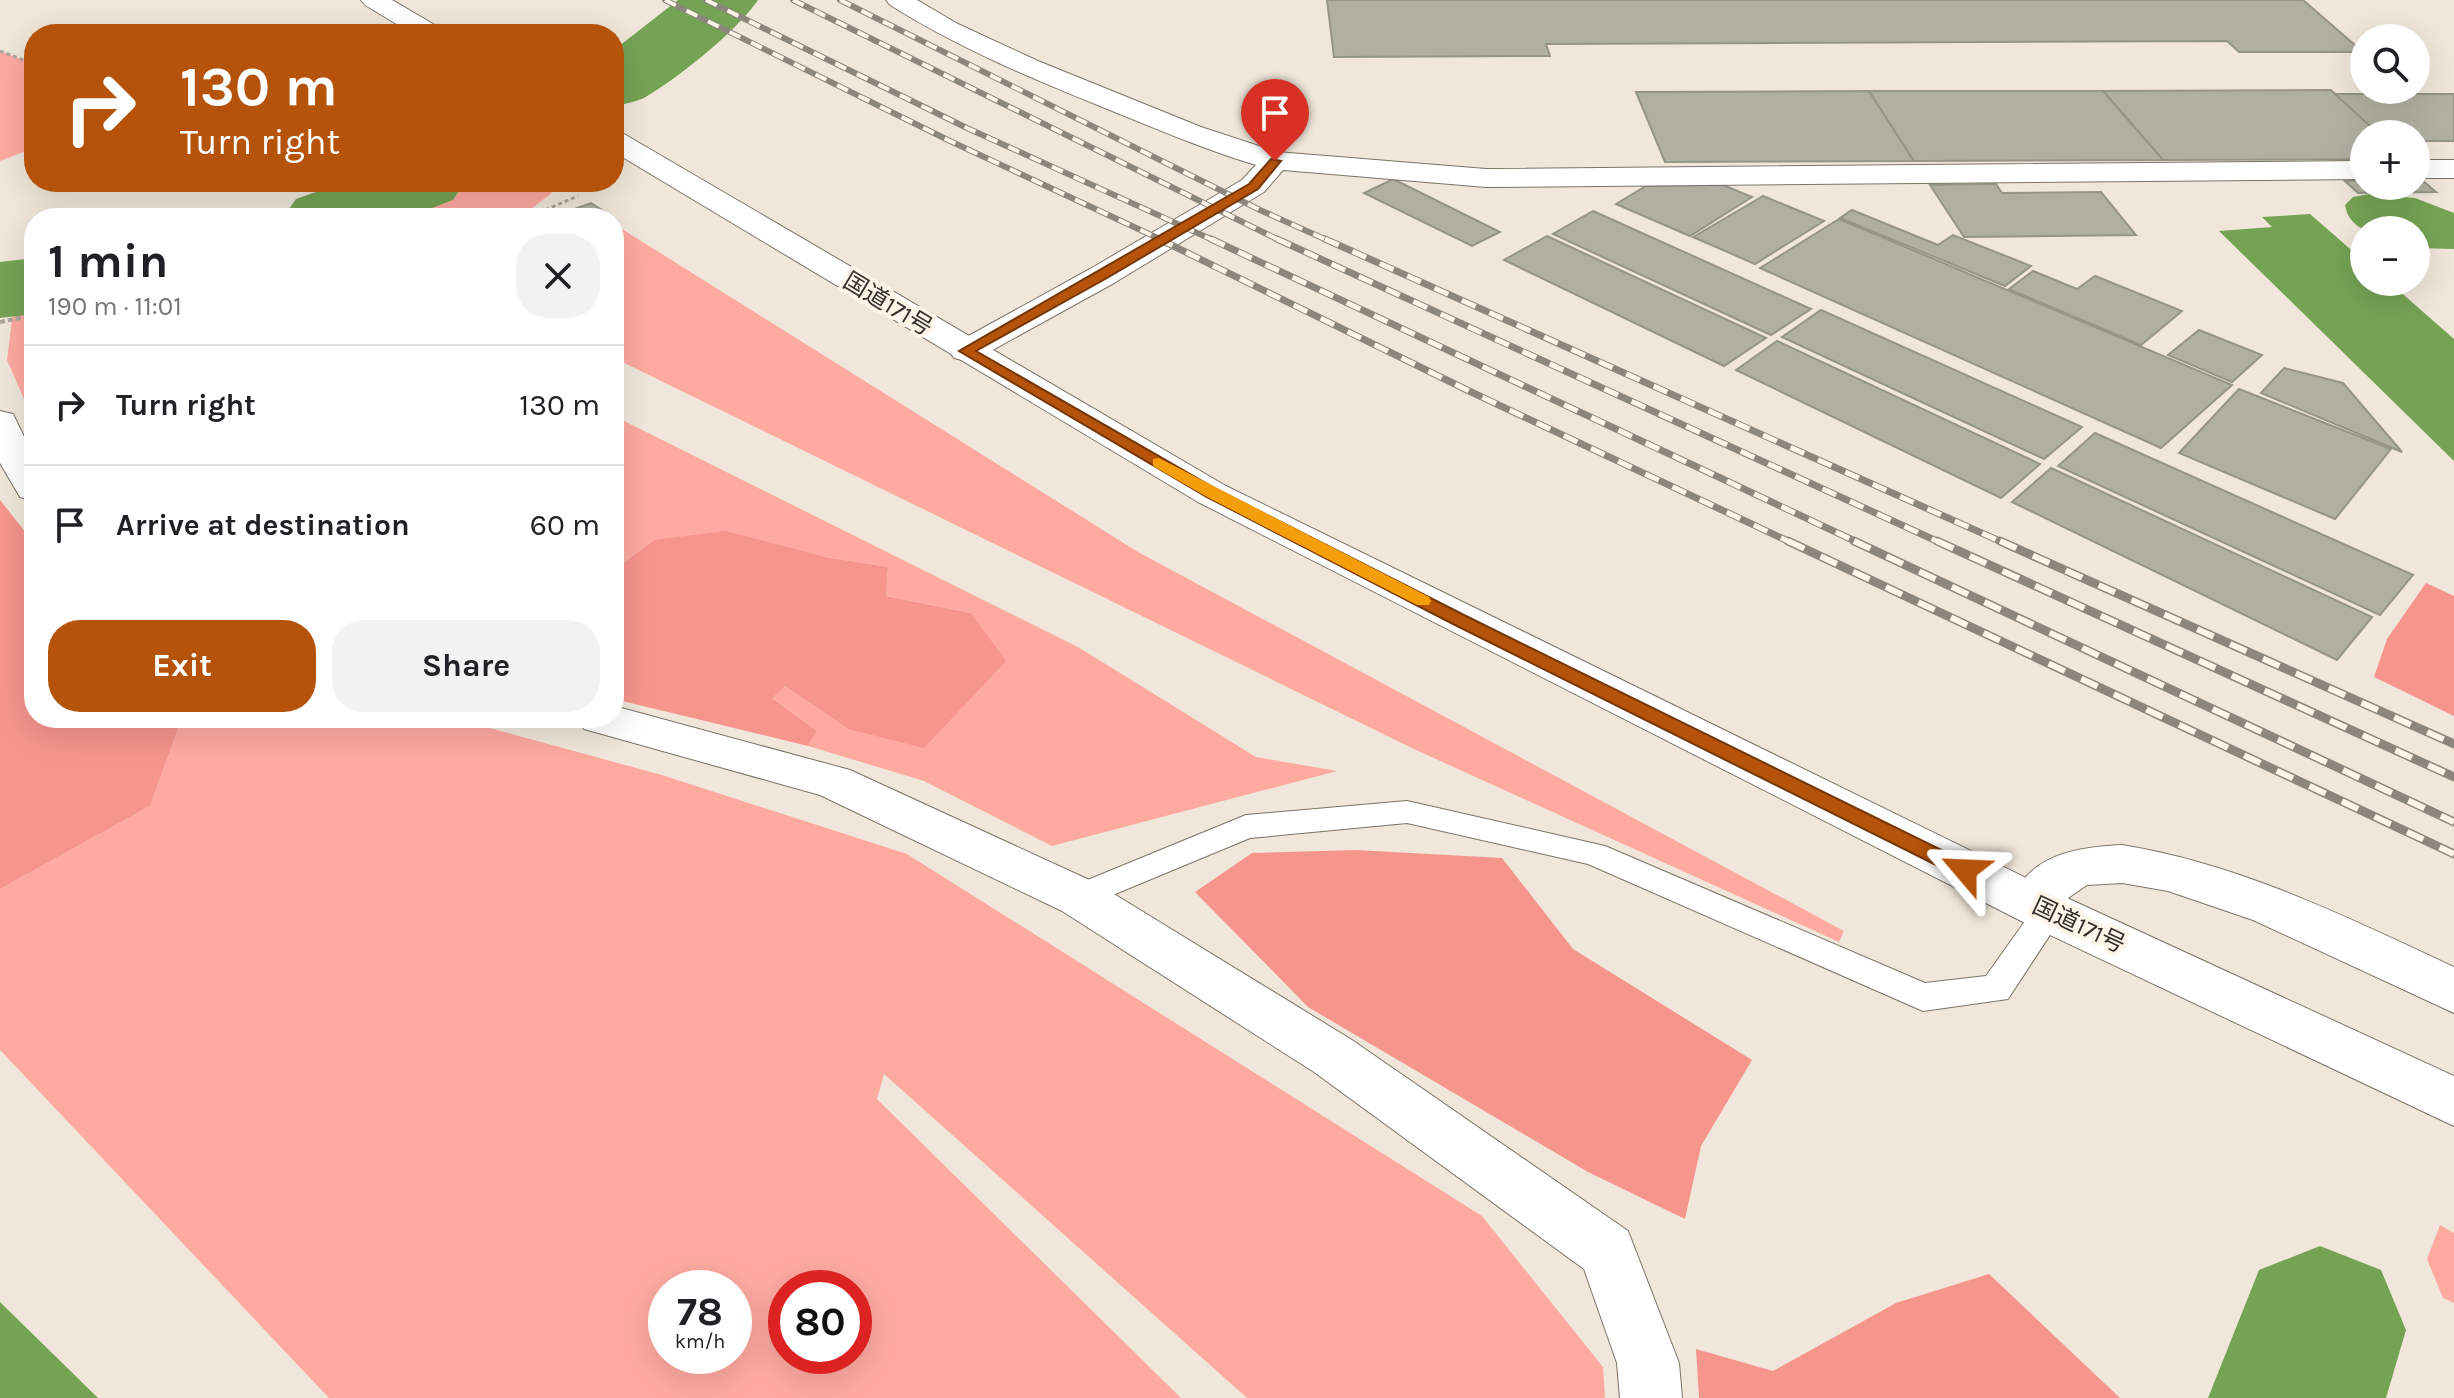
<!DOCTYPE html>
<meta charset="utf-8">
<style>
:root{--surface:#fff;--page:#f2f2f2;--text:#202124;--muted:#757577;--line:#e0e0e0;--accent:#b45309}
body{margin:0;font-family:Karla,"Noto Sans JP",sans-serif;background:var(--page);color:var(--text);height:100vh;display:flex;flex-direction:column;font-size:30px;white-space:nowrap}
*{box-sizing:border-box;margin:0}
p{font-size:26px;color:var(--muted)}
.icon{flex:none;width:44px;height:44px;fill:none;stroke:currentColor;stroke-width:2;stroke-linecap:round;stroke-linejoin:round}
.map{position:relative;flex:1;overflow:hidden}
.side{position:absolute;left:24px;top:208px;width:600px;height:520px;display:flex;flex-direction:column;background:var(--surface);border-radius:32px;box-shadow:0 8px 32px #0002}
.side>*{flex:none}
.top-card{position:absolute;left:24px;top:24px;width:600px;height:168px;border-radius:32px;box-shadow:0 8px 32px #0002;background:#b45309;color:#fff;overflow:hidden}
.buttons{position:absolute;left:2350px;top:24px;display:grid;gap:16px}
.buttons a{display:grid;place-items:center;width:80px;height:80px;border-radius:50%;background:var(--surface);box-shadow:0 8px 32px #0002;font-size:40px}
.speed{position:absolute;left:648px;top:1270px;display:flex;gap:16px;font-size:40px;font-weight:700;text-align:center}
.speed>*{display:grid;place-content:center;width:104px;height:104px;border-radius:50%;background:var(--surface);box-shadow:0 8px 32px #0002;line-height:1}
.speed small{font-size:20px;font-weight:400}
.speed .limit{border:12px solid #d22;background:#fff;color:#111}
.pin{position:absolute;display:grid;place-items:center;width:68px;height:68px;color:#fff;margin:-82px -34px;border-radius:50% 50% 50% 0;rotate:-45deg;box-shadow:0 0 8px #0007}
.pin .icon{rotate:45deg}
.me{position:absolute;width:88px;margin:-44px;rotate:296deg;stroke-linejoin:round;filter:drop-shadow(0 0 6px #0008)}
.turn{display:flex;align-items:center;gap:28px;height:168px;padding:0 24px;font-size:36px}
.turn .icon{width:104px;height:104px;stroke-width:2.5}
.turn b{display:block;font-size:56px;line-height:68px}
.round{display:grid;place-items:center;flex:none;width:84px;height:84px;border-radius:32px;background:var(--page)}
.headline{display:flex;align-items:center;justify-content:space-between;height:136px;padding:0 24px}
h1{font-size:48px;font-weight:700;line-height:60px}
.primary-button{display:flex;gap:16px;margin-top:auto;padding:16px 24px}
.primary-button a{flex:1;height:92px;border-radius:32px;background:var(--accent);color:#fff;font-size:32px;font-weight:700;line-height:92px;text-align:center}
.primary-button a+a{background:var(--page);color:var(--text)}
ul{padding:0;list-style:none}
li{display:flex;align-items:center;gap:24px;height:120px;padding:0 24px;border-top:2px solid var(--line)}
li div{flex:1}
li b{display:block;font-size:30px}
li em{font-style:normal}
.map>svg:first-child{display:block}
</style>
<div class="map">
<svg width="2454" height="1398" viewBox="0 0 2454 1398">
<rect width="100%" height="100%" fill="#f0e7da"/>
<!-- green -->
<g fill="#feaaa1" fill-rule="evenodd">
<polygon points="0,51 34,64 34,148 0,161"/>
<polygon points="476,182 540,182 552,193 528,211 534,218 382,218"/>
<polygon points="614,224 1138,552 1844,931 1839,942 1416,750 614,358"/>
<polygon points="34,307 34,422 7,360 13,312"/>
<polygon points="614,416 1078,647 1256,757 1337,771 1052,846 924,781 808,746 817,731 771,697 785,686 848,729 971,613 886,596 888,567 825,557 654,540 614,570"/>
<path d="M182,718H453L662,775L907,854L1482,1216L1603,1367L1605,1398H1247L884,1074L877,1099L1181,1398H329L0,1050V889L150,806ZM666,1288H734V1356H666ZM786,1288H854V1356H786Z"/>
<polygon points="2440,1225 2454,1233 2454,1303 2443,1298 2427,1259"/>
</g>
<!-- forest -->
<g fill="#f6958c">
<polygon points="0,500 34,543 34,718 182,718 150,806 0,889"/>
<polygon points="726,531 825,557 888,567 886,596 971,613 1006,661 924,748 848,729 785,686 772,698 817,731 808,746 614,699 614,570 654,540"/>
<polygon points="2426,583 2454,596 2454,716 2374,677 2387,639"/>
<polygon points="1356,850 1502,858 1573,949 1752,1060 1701,1146 1685,1219 1588,1172 1308,1007 1195,892 1252,853"/>
<polygon points="1989,1274 2120,1398 1699,1398 1696,1349 1773,1371 1896,1303"/>
</g>
<!-- water -->
<g fill="#75a354">
<path d="M2369,194L2415,198L2454,213V249L2416,248V230H2364C2353,224 2347,217 2345,205L2353,197Z"/>
<polygon points="2310,214 2364,261 2364,282 2389,282 2454,339 2454,461 2219,231 2272,227 2262,217"/>
<polygon points="0,1302 98,1398 0,1398"/>
</g>
<g fill="none" stroke-linecap="round" stroke-linejoin="round">
<!-- river -->
<g fill="#75a354" fill-rule="evenodd">
<path d="M678,0H758C738,30 677,79 644,98C635,102 624,104 614,106V50Z"/>
<polygon points="344,182 465,182 453,200 406,218 283,218 296,199"/>
<polygon points="34,258 34,314 0,318 0,262"/>
<polygon points="2320,1246 2381,1270 2406,1330 2386,1398 2208,1398 2259,1270"/>
</g>
</g>
<!-- building -->
<g fill="#b0b0a2" stroke="#959587" stroke-width="2">
<polygon points="1327,0 2303,0 2363,52 2239,52 2227,41 1546,44 1550,56 1334,57"/>
<polygon points="2331,90 2379,134 2364,134 2364,159 2163,160 2103,91"/>
<polygon points="1869,91 1914,161 1665,162 1636,92"/>
<polygon points="1869,91 2103,91 2163,160 1914,161"/>
<polygon points="2335,94 2454,94 2454,141 2416,141 2416,134 2379,134"/>
<polygon points="1393,179 1500,232 1472,246 1364,193"/>
<polygon points="2364,180 2364,186 2416,186 2416,180 2422,180 2436,192 2358,193 2345,181"/>
<polygon points="1996,184 2002,193 2101,192 2136,235 1964,237 1930,185"/>
<polygon points="1723,185 1752,197 1690,236 1616,204 1646,186"/>
<polygon points="1763,196 1824,221 1755,264 1693,237"/>
<polygon points="591,203 608,214 600,218 555,216"/>
<polygon points="1852,210 1938,245 1953,235 2031,266 2005,286 1840,218"/>
<polygon points="1593,211 1811,309 1771,335 1553,234"/>
<polygon points="1839,219 2232,385 2161,448 1760,268"/>
<polygon points="1547,236 1766,338 1724,366 1504,260"/>
<polygon points="2033,271 2077,289 2095,276 2182,311 2141,345 2009,289"/>
<polygon points="1821,310 2082,427 2044,459 1782,337"/>
<polygon points="2199,330 2262,355 2232,382 2168,355"/>
<polygon points="1777,341 2040,464 2001,498 1736,370"/>
<polygon points="2284,368 2343,383 2402,452 2261,393"/>
<polygon points="2239,389 2391,449 2335,519 2179,453"/>
<polygon points="2095,433 2413,575 2380,615 2058,466"/>
<polygon points="2051,468 2372,617 2337,660 2012,502"/>
</g>
<g fill="none" stroke-linecap="round" stroke-linejoin="round">
<defs>
<polygon id="service" points="1407,801 1605,846 1925,983 1986,976 2038,903 2049,899 2060,903 2065,912 2008,999 1923,1011 1588,864 1407,823 1250,838 1079,909 1068,906 1063,897 1068,888 1246,815"/>
<g id="minor">
<path d="M886,0H917L958,24L1038,61L1201,127L1277,152L1486,169L2364,161V179L1486,187L1283,170L1264,192L1114,283L978,358L966,361L954,358L949,351L954,344L1090,269L1242,180L1256,165C1203,149 1152,127 1100,106C1028,77 957,47 890,5Z"/>
<rect x="2416" y="160" width="38" height="18"/>
<polygon points="0,411 13,414 34,457 34,501 20,497 0,463"/>
<polygon points="614,706 850,770 1096,883 1352,1040 1628,1231 1679,1363 1682,1398 1620,1398 1617,1363 1584,1269 1314,1072 1062,911 820,795 584,729 578,718 614,718"/>
</g>
<path id="tertiary" d="M2122,845C2240,864 2347,917 2454,967V1013L2253,920L2168,891L2122,883L2087,885L2068,898L2074,912L2067,926L2049,932L2031,926L2016,891C2037,852 2083,847 2122,845Z"/>
<g id="trunk">
<polygon points="361,0 392,0 440,28 444,34 413,34 365,5"/>
<polygon points="614,131 624,134 1226,486 2067,898 2454,1076 2454,1126 2031,926 1198,502 614,152"/>
</g>
</defs>
<!-- service casing -->
<use href="#service" stroke="#7a7367" stroke-width="2"/>
<!-- minor casing -->
<use href="#minor" stroke="#7a7367" stroke-width="2"/>
<!-- tertiary casing -->
<use href="#tertiary" stroke="#7a7367" stroke-width="2"/>
<!-- trunk casing -->
<use href="#trunk" stroke="#7a7367" stroke-width="2"/>
<!-- path-far1 -->
<g stroke="#ada69c" stroke-width="3" stroke-dasharray="4 3" stroke-linecap="butt">
<polyline points="0,51 34,64"/>
<polyline points="526,218 578,196"/>
</g>
<!-- path -->
<polyline stroke="#ada69c" stroke-width="4" stroke-dasharray="5 3" stroke-linecap="butt" points="0,322 34,315"/>
<!-- service -->
<use href="#service" fill="#fff" fill-rule="evenodd"/>
<!-- minor -->
<use href="#minor" fill="#fff" fill-rule="evenodd"/>
<!-- tertiary -->
<use href="#tertiary" fill="#fff" fill-rule="evenodd"/>
<!-- trunk -->
<use href="#trunk" fill="#fff" fill-rule="evenodd"/>
<defs>
<g id="rail-far2">
<polyline points="665,0 950,141 1164,241"/>
<polyline points="706,0 967,128 1215,241"/>
<polyline points="793,0 1281,241"/>
<polyline points="840,0 1260,210 1329,241"/>
</g>
<g id="rail-far1">
<polyline points="1159,239 1467,390 1792,543"/>
<polyline points="1211,239 1859,543"/>
<polyline points="1277,239 1941,543"/>
<polyline points="1325,239 2004,543"/>
</g>
<g id="rail">
<polyline points="1788,541 2454,854"/>
<polyline points="1854,541 2454,822"/>
<polyline points="1937,541 2454,777"/>
<polyline points="2000,541 2454,744"/>
</g>
</defs>
<!-- rail-far2 casing -->
<use href="#rail-far2" stroke="#8c867d" stroke-width="6"/>
<!-- rail-far1 casing -->
<use href="#rail-far1" stroke="#8c867d" stroke-width="7"/>
<!-- rail casing -->
<use href="#rail" stroke="#8c867d" stroke-width="9"/>
<!-- rail-far2 -->
<use href="#rail-far2" stroke="#fdf5e8" stroke-width="4" stroke-dasharray="12" stroke-linecap="butt"/>
<!-- rail-far1 -->
<use href="#rail-far1" stroke="#fdf5e8" stroke-width="5" stroke-dasharray="15" stroke-linecap="butt"/>
<!-- rail -->
<use href="#rail" stroke="#fdf5e8" stroke-width="6" stroke-dasharray="18" stroke-linecap="butt"/>
</g>
<!-- route -->
<polygon fill="#b45309" stroke="#753606" stroke-width="2" points="1271,159 1281,161 1258,189 1107,278 976,351 1218,490 1466,616 1972,865 1975,870 1972,876 1958,876 1453,624 1207,497 959,351 1249,184"/>
<!-- slow -->
<polygon fill="#f59e0b" points="1159,458 1429,597 1431,601 1429,605 1417,605 1207,497 1153,466 1153,459"/>
<g text-anchor="middle" dominant-baseline="central" stroke-width="8" stroke-linejoin="round" paint-order="stroke">
<!-- street labels -->
<g font-size="24" fill="#33302b" stroke="#fdf5e8">
<text transform="translate(888 304) rotate(31)">国道171号</text>
<text transform="translate(2079 925) rotate(25)">国道171号</text>
</g>
</g>
</svg>
<div class="buttons">
<a><svg class="icon" aria-label="search" viewBox="0 0 24 24"><circle cx="10" cy="10" r="6"/><path d="M15 15l6 6"/></svg></a>
<a>+</a>
<a>−</a>
</div>
<div class="speed"><div>78<small>km/h</small></div><div class="limit">80</div></div>
<div class="pin" style="left:1275px;top:161px;background:#d93025"><svg class="icon" aria-label="arrive" viewBox="0 0 24 24"><path d="M6 21V4h12l-3 4 3 4H6"/></svg></div>
<svg class="me" style="left:1965px;top:870px" viewBox="-20 -20 40 40"><path d="M0-17L14 15 0 8-14 15z" fill="#b45309" stroke="#fff" stroke-width="4"/></svg>
<div class="top-card">
<div class="turn"><svg class="icon" aria-label="right" viewBox="0 0 24 24"><path d="M7 20v-9h11M14 6l5 5-5 5"/></svg><div><b>130 m</b>Turn right</div></div>
</div>
<section class="side">
<div class="headline"><div><h1>1 min</h1><p>190 m · 11:01</p></div><a class="round"><svg class="icon" aria-label="close" viewBox="0 0 24 24"><path d="M6 6l12 12M18 6L6 18"/></svg></a></div>
<ul>
<li><svg class="icon" aria-label="right" viewBox="0 0 24 24"><path d="M7 20v-9h11M14 6l5 5-5 5"/></svg><div><b>Turn right</b></div><em>130 m</em></li>
<li><svg class="icon" aria-label="arrive" viewBox="0 0 24 24"><path d="M6 21V4h12l-3 4 3 4H6"/></svg><div><b>Arrive at destination</b></div><em>60 m</em></li>
</ul>
<div class="primary-button"><a>Exit</a><a>Share</a></div>
</section>
</div>
